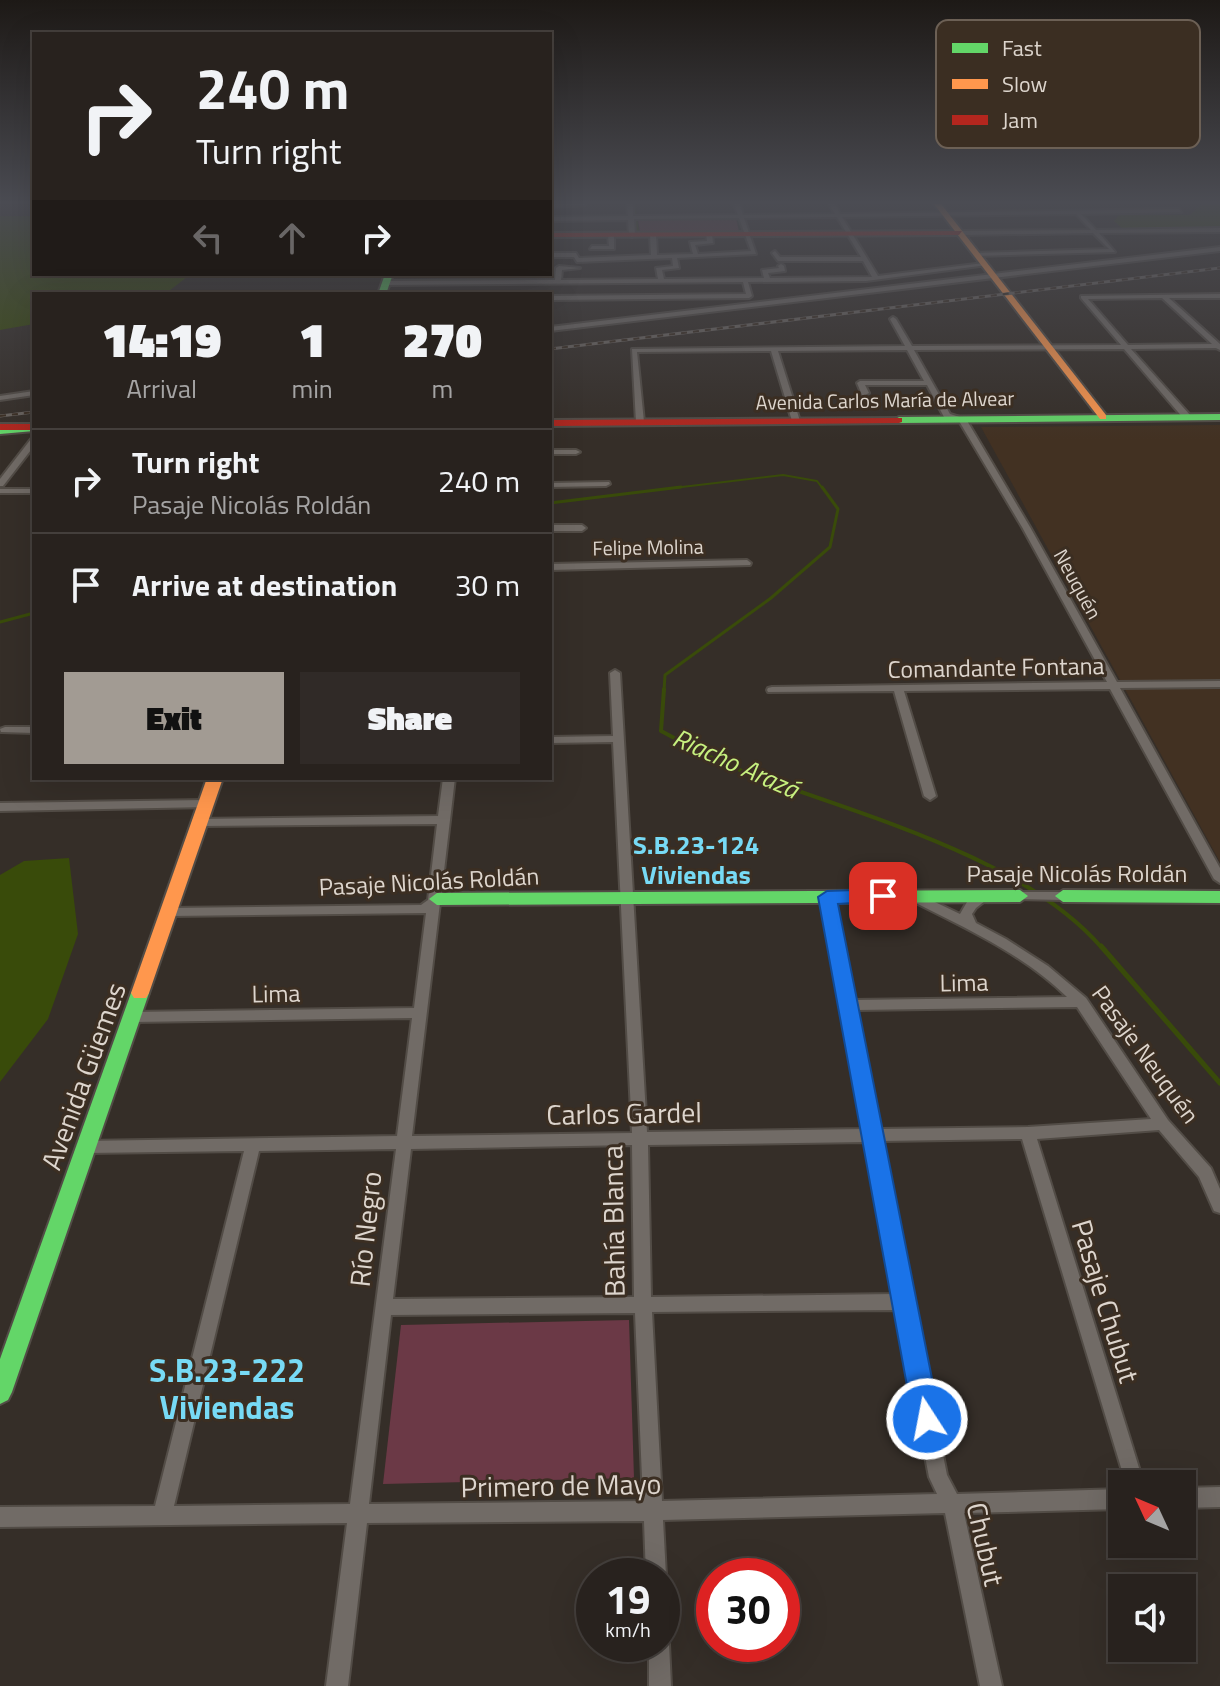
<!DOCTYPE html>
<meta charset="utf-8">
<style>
:root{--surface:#28221e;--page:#302a27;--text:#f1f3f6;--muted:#a5a4a4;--line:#443f3c;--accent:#a29b93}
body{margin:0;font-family:"Titillium Web",sans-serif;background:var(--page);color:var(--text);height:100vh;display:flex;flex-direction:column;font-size:30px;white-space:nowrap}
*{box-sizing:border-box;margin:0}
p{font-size:26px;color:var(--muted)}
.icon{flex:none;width:44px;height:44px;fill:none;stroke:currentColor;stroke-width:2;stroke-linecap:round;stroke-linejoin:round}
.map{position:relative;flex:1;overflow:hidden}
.details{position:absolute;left:32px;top:292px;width:520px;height:488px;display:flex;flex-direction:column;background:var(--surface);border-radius:0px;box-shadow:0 8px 32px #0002,0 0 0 2px var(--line)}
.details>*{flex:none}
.banner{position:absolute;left:32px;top:32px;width:520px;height:244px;border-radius:0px;box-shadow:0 8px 32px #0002,0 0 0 2px var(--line);background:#28221e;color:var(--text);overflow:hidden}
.needle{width:52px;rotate:314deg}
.fabs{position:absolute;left:1108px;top:1470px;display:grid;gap:16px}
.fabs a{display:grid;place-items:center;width:88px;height:88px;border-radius:0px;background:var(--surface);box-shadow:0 8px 32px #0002,0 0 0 2px var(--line);font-size:40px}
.speed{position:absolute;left:576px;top:1558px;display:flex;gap:16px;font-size:40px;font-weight:700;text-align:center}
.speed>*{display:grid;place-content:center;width:104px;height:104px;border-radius:50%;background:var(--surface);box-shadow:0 8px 32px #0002,0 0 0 2px var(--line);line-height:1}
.speed small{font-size:20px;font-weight:400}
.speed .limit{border:12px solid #d22;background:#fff;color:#111}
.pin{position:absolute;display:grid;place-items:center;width:68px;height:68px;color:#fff;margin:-34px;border-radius:16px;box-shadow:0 4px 12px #0006}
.me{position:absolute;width:88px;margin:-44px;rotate:349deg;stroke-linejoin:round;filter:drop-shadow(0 0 6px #0008)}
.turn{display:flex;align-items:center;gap:28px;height:168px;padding:0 32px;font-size:36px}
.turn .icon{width:104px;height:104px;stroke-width:2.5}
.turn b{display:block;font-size:56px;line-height:68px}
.lanes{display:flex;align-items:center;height:76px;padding:0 32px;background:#0003;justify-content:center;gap:40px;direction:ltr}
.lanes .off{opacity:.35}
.eta{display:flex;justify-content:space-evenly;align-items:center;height:136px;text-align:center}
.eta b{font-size:48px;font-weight:800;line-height:56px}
.button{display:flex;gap:16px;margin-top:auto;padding:16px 32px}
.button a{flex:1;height:92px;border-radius:0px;background:var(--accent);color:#111;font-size:32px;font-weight:800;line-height:92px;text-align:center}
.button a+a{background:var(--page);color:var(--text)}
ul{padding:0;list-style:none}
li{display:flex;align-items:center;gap:24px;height:104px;padding:0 32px;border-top:2px solid var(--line)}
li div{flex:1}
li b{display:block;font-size:30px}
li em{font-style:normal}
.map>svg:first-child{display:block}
</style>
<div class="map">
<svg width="1220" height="1686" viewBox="0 0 1220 1686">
<rect width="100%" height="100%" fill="#352e28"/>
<!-- built -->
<polygon fill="#423122" points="1220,425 1220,862 981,427"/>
<!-- green -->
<g fill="#6b3946">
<polygon points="736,218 739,232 640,232 638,219"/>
<polygon points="629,1320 634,1478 383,1484 401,1325"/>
</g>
<!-- water -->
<g fill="#394b0a">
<polygon points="1201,204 1220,204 1220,229 1122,228 1114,221 1119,215 1190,215"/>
<polygon points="0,216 34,216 34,274 191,274 165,294 34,294 34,324 0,330"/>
<polygon points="69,858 78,934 48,1019 0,1082 0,875 24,861"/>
</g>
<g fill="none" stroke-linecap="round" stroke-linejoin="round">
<!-- stream-far3 -->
<g stroke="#394b0a" stroke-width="2">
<polyline points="634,204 636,216"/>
<polyline points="636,219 638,232 643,234"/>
<polyline points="665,489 783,475 817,481 823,489"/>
</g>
<!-- stream-far2 -->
<g stroke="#394b0a" stroke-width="3">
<polyline points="550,503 681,487"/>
<polyline points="0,622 34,613"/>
<polyline points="664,691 665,675 771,598 830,547 838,509 822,487"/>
</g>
<!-- stream-far1 -->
<path stroke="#394b0a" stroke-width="4" d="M664,689L661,731C684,743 708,757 732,767C848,812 1020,853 1102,948"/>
<!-- stream -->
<polyline stroke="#394b0a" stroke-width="5" points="1101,946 1220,1083"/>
<defs>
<g id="street">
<polygon points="550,204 584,204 585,205 550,207"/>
<path d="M627,204H633V216L738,215L734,204H740L743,215L835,214L829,204H835L840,214L1179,209L1181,212L1081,214L1096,230L1220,228V232L1099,233L1115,252L976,256L974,253L1109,249L1093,233L959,235L956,233L959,231L1091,230L1076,214L842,217L878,276L984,263L987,265L866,281L748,282L752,296L749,298L550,300V296L746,294L743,282L385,285L382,283L385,281L555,280L556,268L559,266L580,268L562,270L561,280L658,279L656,268L673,266L672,258L577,262L574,257H550V253H576L579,258L651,255L650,235L653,233L656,235L657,255L693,254L690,242L707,241L706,234L709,232L712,234L713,243L695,245L698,254L751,251L739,218L634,219L635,235L632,237L629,235L628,220L550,221V217L628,216ZM837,217L861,257H780L775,251L772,253L778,261H863L872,277L770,278L768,273L785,271L784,266L781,264L778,266L779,268L762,270L764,278L664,279L662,270L679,268L677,258L756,254L744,218Z"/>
<polygon points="611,233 614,235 614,249 590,249 592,246 609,246 608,235"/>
<polygon points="1220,247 1220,251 550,331 550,327"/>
<path d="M1220,294V298H1169L1220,344V350L1216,348L1131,349L1190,415V419H1184L1124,349L914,350L950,414L966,419L1030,527L1117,682L1220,681V687L1120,688L1220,868V883L1214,879L1110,689L904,691L936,796L930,800L924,796L894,691L768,692L767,690L768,688L772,687L1107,682L1022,527L959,421L944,417L927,385H865L869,393L865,395H862L857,383L860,381H924L907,350L778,351L800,421L796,423L792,421L771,351L637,352L644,422L640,424L636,422L632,349L905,346L890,319L893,317L896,319L912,346L1121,345L1081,298V296ZM1162,298L1212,344L1128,345L1088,299Z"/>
<polygon points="34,391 34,395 0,400 0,396"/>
<polygon points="31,439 34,439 34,446 3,486 0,486 0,479"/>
<polygon points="550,450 576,450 580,452 576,454 550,454"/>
<polygon points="609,482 610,484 606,486 550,487 550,483"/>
<rect x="0" y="489" width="34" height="4"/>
<polygon points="550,525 582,525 586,528 582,531 550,531"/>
<polygon points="747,560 751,563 750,565 550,570 550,564"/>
<path d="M615,670L620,673L647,1132L864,1129L821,897L823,894H831L833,897L854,1000L1067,997C1022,953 963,927 908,899L906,896L912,892L916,893L960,914L967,902L984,893L990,897L976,908L972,914L976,923L1006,939L1048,966L1086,998L1168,1120L1211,1168L1220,1189V1213L1214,1211L1199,1177L1159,1130L1037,1139L1144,1484H1126L1022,1139L881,1141L947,1475L957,1494L1122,1489V1509L964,1513L1002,1686H980L945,1513L663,1520L666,1576L662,1584V1576H646L644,1521L367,1523L348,1686H326L347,1523L0,1527V1507L155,1506L244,1151L85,1153L80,1152L77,1147L80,1142L85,1141L397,1136L412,1018L132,1022L127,1021L125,1017L127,1013L132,1012L414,1008L426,913L169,916L164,915L163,912L164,909L169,908L421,905L428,900L437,824L200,826L196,825L194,822L196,819L438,816L443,778H455L441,896L443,899L440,903L412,1136L632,1133L613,742L550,743V737L613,736L610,673ZM1077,1007L1151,1119L1028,1127L879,1129L856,1010ZM866,1142L895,1294L651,1297L648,1145ZM632,1145L634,1297L393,1299L411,1149ZM396,1149L350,1504L174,1506L259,1151ZM897,1310L929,1477L937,1494L662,1501L652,1312ZM635,1313L643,1501L369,1504L391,1315Z"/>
<polygon points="5,727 34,727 34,733 1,732 0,729"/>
<polygon points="206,800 212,804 210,807 0,811 0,803"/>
<polygon points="1020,892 1063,892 1069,896 1063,900 1016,899 1014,896"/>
<polygon points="1220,1487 1220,1507 1182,1508 1182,1488"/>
<polygon points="662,1635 666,1637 669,1644 671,1686 649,1686 649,1644 662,1644"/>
</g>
<g id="fast">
<polygon points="385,274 393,274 386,294 378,294"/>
<polygon points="1220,414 1220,420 899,423 894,420 899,417"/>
<polygon points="34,425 34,431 0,434 0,428"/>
<polygon points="1020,890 1028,896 1020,902 437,905 429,899 437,893"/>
<polygon points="1063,890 1220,891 1220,903 1063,902 1055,896"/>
<polygon points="140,986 146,988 149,993 12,1392 8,1400 0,1404 0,1359 131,993 134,988"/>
</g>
<g id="slow">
<polygon points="934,204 941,204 1106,415 1106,419 1100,419"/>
<polygon points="207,778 223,778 149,993 146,998 134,998 131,993"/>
</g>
<g id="jam">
<polygon points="962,231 959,235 550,237 550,233"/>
<polygon points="902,418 902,422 899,423 550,426 550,420"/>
<rect x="0" y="424" width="34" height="6"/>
</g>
</defs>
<!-- street casing -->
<use href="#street" stroke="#524c46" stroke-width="4"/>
<!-- fast casing -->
<use href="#fast" stroke="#524c46" stroke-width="4"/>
<!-- slow casing -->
<use href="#slow" stroke="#524c46" stroke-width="4"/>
<!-- jam casing -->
<use href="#jam" stroke="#524c46" stroke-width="4"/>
<!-- street -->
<use href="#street" fill="#716b66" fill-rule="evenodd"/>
<!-- fast -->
<use href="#fast" fill="#63d668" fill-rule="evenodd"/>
<!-- slow -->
<use href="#slow" fill="#ff974d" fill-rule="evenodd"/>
<!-- jam -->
<use href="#jam" fill="#b3261e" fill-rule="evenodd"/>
<defs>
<g id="rail">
<polyline points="550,349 1220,268"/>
<polyline points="0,416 34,412"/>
</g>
</defs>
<!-- rail casing -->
<use href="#rail" stroke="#6b6560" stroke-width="3"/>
<!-- rail -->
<use href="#rail" stroke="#3b2e22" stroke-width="2" stroke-dasharray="6" stroke-linecap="butt"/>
</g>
<!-- sky -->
<linearGradient id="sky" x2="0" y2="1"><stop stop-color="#1d1916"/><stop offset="0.46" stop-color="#4b4c53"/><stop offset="1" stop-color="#4b4c53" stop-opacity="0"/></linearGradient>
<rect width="1220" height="440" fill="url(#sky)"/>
<!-- route -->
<polygon fill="#1a73e8" stroke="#114b97" stroke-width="2" points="883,889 889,891 889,901 838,904 940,1419 936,1428 927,1432 917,1428 913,1419 818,897 827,891"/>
<g text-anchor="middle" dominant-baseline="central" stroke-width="6" stroke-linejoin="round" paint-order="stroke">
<!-- far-street labels -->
<g font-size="20" fill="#ddd5cd" stroke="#3b2e22">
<text transform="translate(885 400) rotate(-1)">Avenida Carlos María de Alvear</text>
<text transform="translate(648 547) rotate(-1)">Felipe Molina</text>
<text transform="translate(1078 584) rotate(61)">Neuquén</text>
</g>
<!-- street labels -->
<g font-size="24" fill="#ddd5cd" stroke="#3b2e22">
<text transform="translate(996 667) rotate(-1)">Comandante Fontana</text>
<text x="1077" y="873">Pasaje Nicolás Roldán</text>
<text transform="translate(429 881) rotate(-3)">Pasaje Nicolás Roldán</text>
<text transform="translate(964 982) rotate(-1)">Lima</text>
<text transform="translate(276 993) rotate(-1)">Lima</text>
<text transform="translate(1146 1054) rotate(54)">Pasaje Neuquén</text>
</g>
<!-- water labels -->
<g font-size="26" font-style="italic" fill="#c7f07f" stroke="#3b2e22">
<text transform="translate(736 763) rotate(24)">Riacho Arazá</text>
</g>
<!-- neighbourhood labels -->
<g font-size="26" font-weight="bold" fill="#77daf5" stroke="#3b2e22">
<text x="696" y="844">S.B.23-124<tspan x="696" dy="30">Viviendas</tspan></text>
</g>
<!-- near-street labels -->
<g font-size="28" fill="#ddd5cd" stroke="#3b2e22">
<text transform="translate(83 1076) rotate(-70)">Avenida Güemes</text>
<text transform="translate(624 1113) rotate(-1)">Carlos Gardel</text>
<text transform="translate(613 1221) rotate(-91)">Bahía Blanca</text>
<text transform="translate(365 1229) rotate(-84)">Río Negro</text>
<text transform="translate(1106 1301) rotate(73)">Pasaje Chubut</text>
<text transform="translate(561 1485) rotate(-1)">Primero de Mayo</text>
<text transform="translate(986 1544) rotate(77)">Chubut</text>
</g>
<!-- near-neighbourhood labels -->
<g font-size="32" font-weight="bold" fill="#77daf5" stroke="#3b2e22">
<text x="227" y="1370">S.B.23-222<tspan x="227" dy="37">Viviendas</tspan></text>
</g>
</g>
<!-- legend -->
<rect x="936" y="20" width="264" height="128" rx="12" fill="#3b2e22" stroke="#6c6055" stroke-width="2"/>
<rect x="952" y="43" width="36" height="10" fill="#63d668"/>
<rect x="952" y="79" width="36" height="10" fill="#ff974d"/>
<rect x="952" y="115" width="36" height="10" fill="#b3261e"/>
<g font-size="22" fill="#ddd5cd">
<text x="1002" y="56">Fast</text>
<text x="1002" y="92">Slow</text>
<text x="1002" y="128">Jam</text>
</g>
</svg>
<div class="fabs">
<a><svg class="needle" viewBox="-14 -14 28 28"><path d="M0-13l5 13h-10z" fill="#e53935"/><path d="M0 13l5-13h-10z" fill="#a5a4a4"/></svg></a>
<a><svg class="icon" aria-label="sound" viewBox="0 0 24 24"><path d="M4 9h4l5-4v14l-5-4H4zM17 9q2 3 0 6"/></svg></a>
</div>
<div class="speed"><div>19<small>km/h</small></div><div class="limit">30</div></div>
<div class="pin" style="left:883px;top:896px;background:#d93025"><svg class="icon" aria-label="arrive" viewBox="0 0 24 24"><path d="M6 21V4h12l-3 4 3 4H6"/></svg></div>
<svg class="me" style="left:927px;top:1419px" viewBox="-20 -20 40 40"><circle r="17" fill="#1a73e8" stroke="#fff" stroke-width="3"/><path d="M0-11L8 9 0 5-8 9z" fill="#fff"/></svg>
<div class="banner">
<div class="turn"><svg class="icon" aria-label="right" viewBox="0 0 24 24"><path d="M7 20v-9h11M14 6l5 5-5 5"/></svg><div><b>240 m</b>Turn right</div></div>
<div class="lanes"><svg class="icon off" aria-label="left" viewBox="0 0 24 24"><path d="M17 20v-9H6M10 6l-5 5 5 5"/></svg><svg class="icon off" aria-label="ahead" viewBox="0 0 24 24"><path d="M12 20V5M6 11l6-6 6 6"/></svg><svg class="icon" aria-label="right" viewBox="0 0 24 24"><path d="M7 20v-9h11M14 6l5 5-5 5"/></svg></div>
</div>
<section class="details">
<div class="eta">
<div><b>14:19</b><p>Arrival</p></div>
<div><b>1</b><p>min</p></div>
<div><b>270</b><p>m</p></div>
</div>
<ul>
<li><svg class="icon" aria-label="right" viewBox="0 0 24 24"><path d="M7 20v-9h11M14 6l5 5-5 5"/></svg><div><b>Turn right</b><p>Pasaje Nicolás Roldán</p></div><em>240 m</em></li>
<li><svg class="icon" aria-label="arrive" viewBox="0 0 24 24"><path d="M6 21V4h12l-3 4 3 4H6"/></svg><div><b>Arrive at destination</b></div><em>30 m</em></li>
</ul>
<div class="button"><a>Exit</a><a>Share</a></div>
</section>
</div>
